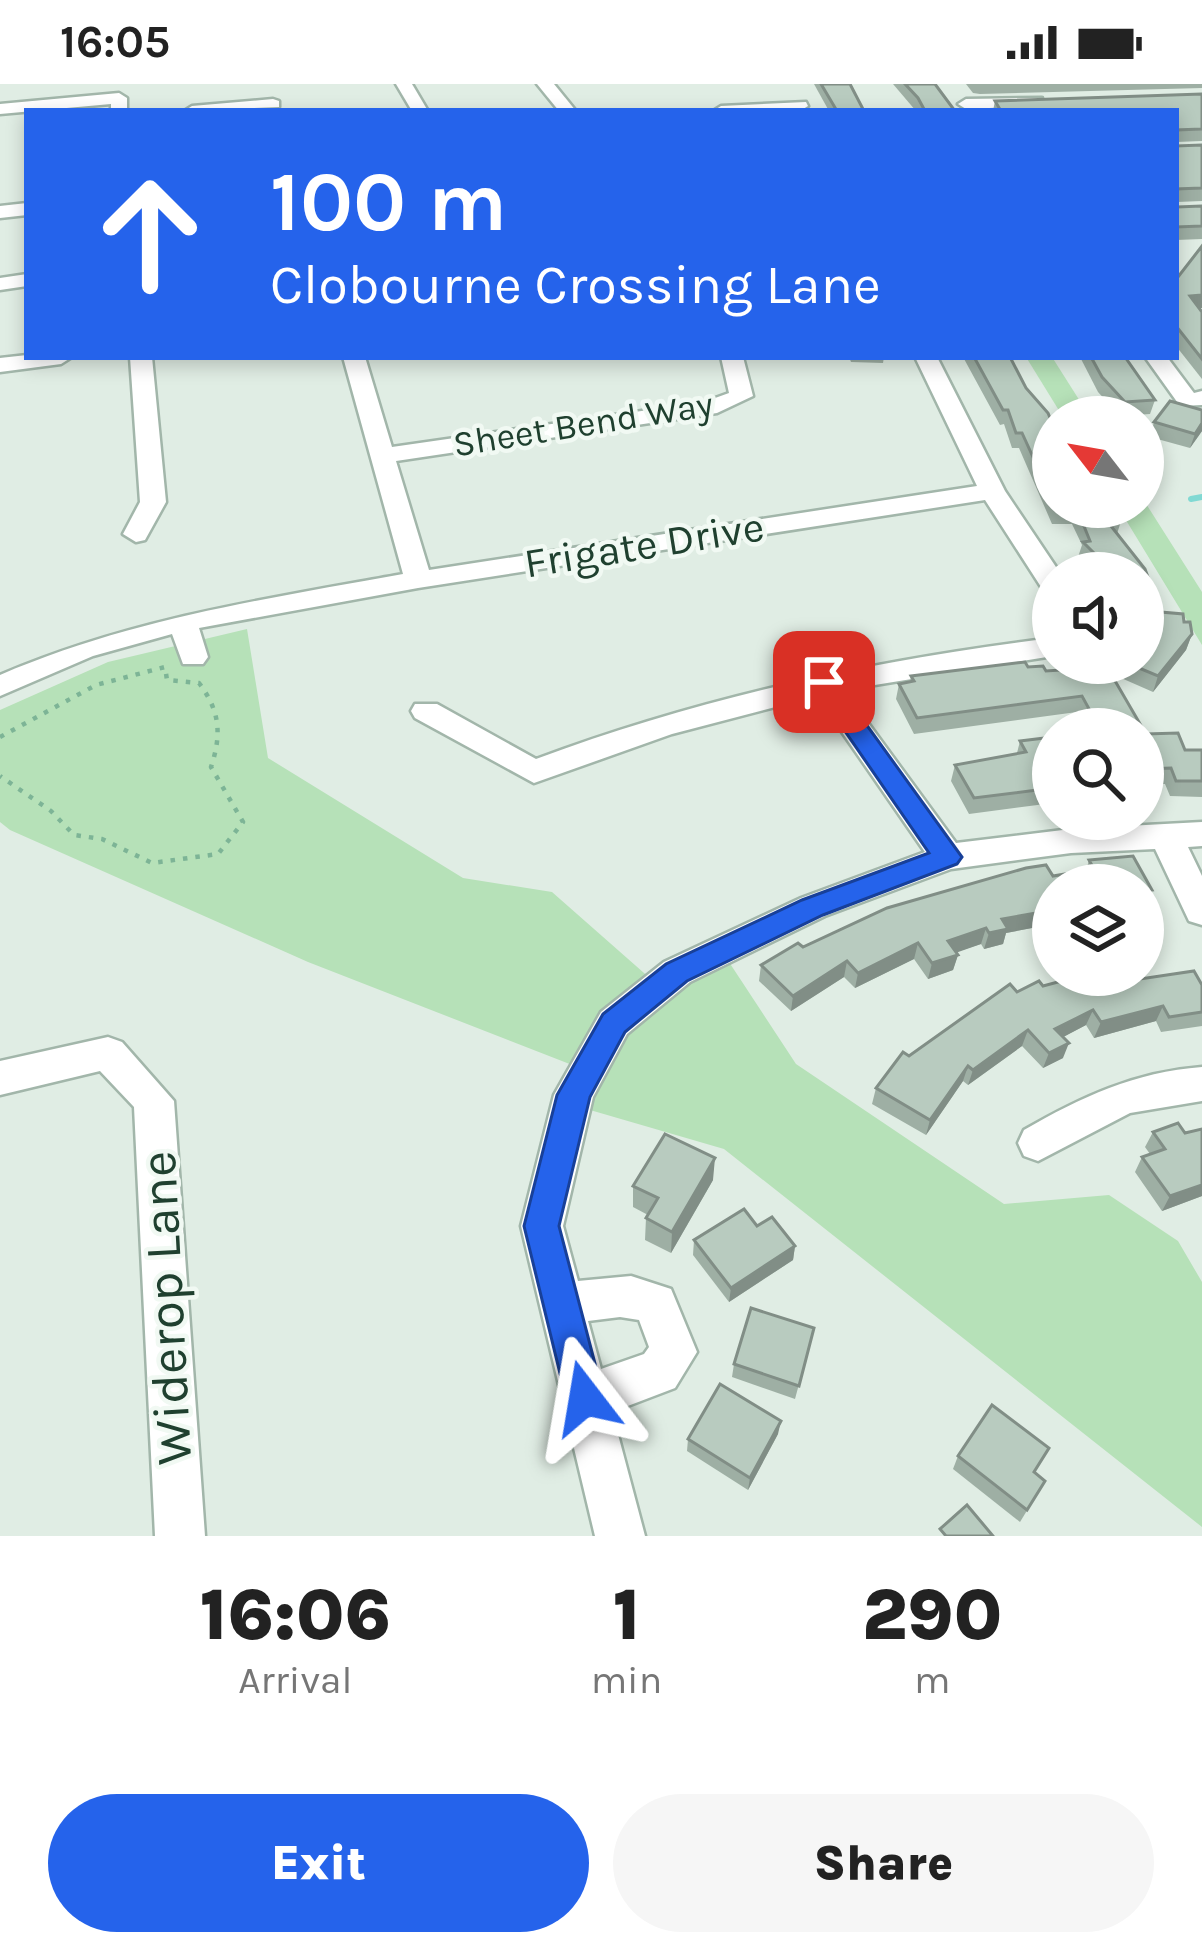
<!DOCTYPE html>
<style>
:root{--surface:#fff;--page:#f6f6f6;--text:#222;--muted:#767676;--accent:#2563eb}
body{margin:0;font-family:Karla,sans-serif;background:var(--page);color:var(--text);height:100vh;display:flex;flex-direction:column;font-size:45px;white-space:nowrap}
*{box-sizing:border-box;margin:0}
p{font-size:39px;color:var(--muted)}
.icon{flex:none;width:66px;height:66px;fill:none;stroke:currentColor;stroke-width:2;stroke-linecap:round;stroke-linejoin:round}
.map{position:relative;height:1452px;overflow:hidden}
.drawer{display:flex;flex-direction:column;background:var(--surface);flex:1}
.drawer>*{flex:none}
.hud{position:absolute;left:24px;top:24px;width:1155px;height:252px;border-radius:0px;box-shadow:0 6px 18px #0003;background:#2563eb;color:#fff;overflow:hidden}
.needle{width:78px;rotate:301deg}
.fabs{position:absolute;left:1032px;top:312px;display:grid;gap:24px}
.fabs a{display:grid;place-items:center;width:132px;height:132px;border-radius:50%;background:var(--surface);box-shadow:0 6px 18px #0003;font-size:60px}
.pin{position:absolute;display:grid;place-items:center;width:102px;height:102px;color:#fff;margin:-51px;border-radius:24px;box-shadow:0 6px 18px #0006}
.me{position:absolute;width:132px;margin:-66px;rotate:346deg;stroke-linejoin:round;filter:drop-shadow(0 0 9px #0008)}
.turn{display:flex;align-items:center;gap:42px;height:252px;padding:0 48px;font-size:54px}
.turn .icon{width:156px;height:156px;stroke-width:2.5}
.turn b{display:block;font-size:84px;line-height:102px}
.eta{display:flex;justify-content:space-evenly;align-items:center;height:204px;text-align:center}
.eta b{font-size:72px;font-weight:800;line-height:84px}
.cta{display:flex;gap:24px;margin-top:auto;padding:24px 48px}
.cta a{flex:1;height:138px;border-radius:72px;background:var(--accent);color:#fff;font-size:48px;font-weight:800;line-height:138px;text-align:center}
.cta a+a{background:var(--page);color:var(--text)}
.status{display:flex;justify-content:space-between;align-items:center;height:84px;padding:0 60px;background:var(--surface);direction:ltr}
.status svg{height:33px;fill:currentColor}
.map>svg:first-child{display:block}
</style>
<div class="status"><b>16:05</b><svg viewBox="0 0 49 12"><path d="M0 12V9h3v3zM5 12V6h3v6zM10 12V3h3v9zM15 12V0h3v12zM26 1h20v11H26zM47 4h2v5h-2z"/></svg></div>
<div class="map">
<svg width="1202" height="1452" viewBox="0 0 1202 1452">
<rect width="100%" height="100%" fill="#e0ede4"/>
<!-- green -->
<g fill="#b6e1b8">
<polygon points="1026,273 1052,273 1090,333 1063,333"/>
<polygon points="1143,415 1202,508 1202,561 1118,423 1143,423"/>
<polygon points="247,545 268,674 463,794 552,808 669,911 727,875 796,980 1004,1120 1109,1111 1178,1157 1202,1198 1202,1443 724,1065 590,1026 603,993 308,878 10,746 0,738 0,626 108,578"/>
</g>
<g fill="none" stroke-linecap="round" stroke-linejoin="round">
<!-- stream -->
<polyline stroke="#81d9d3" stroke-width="6" points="1191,415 1202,413"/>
<defs>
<g id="minor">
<polygon points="396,0 412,0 428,27 412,27"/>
<polygon points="537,0 554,0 576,27 559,27"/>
<polygon points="119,9 127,14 127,27 111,27 111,20 0,30 0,20"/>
<polygon points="1042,14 1042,20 1036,22 966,25 958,20 966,15"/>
<polygon points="273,15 279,17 279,23 184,27 192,22"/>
<polygon points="806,18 808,22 800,27 713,27 721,22"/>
<polygon points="27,119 27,131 0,134 0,122"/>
<polygon points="27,190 27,202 0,206 0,194"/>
<polygon points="27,271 27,273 72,273 61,280 0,288 0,274"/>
<polygon points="130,273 152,273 166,418 145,456 136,458 123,450 140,418"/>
<path d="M343,273H365L392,363L704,318L729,309L721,273H743L753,312L717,329L396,377L429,486L977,402L915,273H937L1005,407L1060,489H1053V508L1043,506L985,416L418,504L199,544L208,573L203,580H183L172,550L93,572L0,612V591C130,535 265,515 403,490Z"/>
<polygon points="1145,273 1167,273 1194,309 1202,307 1202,321 1180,322"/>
<path d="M1053,554V572L844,606L956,759L1071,745L1202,738V762L1188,763L1202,792V841L1189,837L1155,765L1071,769L951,785L825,832L690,898L627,950L593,1013L563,1142L578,1197L631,1192L671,1205L697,1268L675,1304L612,1328L645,1452H595L521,1142L554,1011L601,928L664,878L801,814L925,768L817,612L672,650L534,699L415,634L411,627L415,620H437L536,675C705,612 875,576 1053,554ZM620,1233L639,1236L649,1263L644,1270L601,1285L588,1237Z"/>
<polygon points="108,953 122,958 174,1017 205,1452 155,1452 134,1023 100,987 0,1011 0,977"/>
<path d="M1202,983V1017L1130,1029L1038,1077L1024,1072L1018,1059L1024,1046C1081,1013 1135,988 1202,983Z"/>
</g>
</defs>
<!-- minor casing -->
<use href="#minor" stroke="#a2b6aa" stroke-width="5"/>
<!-- path -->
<path stroke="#7db496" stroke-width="4.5" stroke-dasharray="4.5 8" stroke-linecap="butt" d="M0,653L96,601L165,583L167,596L199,599C220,627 222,650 211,683L243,738L218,770L152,779L102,755L74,751L51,727L0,692"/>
<!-- minor -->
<use href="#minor" fill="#fff" fill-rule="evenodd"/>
</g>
<!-- wall -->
<g fill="#9eafa4">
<polygon points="814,0 850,0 864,27 829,27"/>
<polygon points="893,0 935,0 955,27 916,27"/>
<polygon points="966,0 1202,0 1202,4 980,10 973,9"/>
<polygon points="1202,10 1202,57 1176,58 1176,62 1202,61 1202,117 1177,118 1177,123 1202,122 1202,155 1176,156 1176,27 993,27 995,17"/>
<polygon points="1176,191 1202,228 1202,295 1176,262"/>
<polygon points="849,273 884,273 883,279 851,278"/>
<polygon points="963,273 1010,273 1026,304 1048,329 1053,341 1053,423 1114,423 1121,437 1117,450 1145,485 1161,528 1183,530 1184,538 1190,538 1192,550 1186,566 1153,608 1112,590 1116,579 1143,579 1143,489 1094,489 1078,473 1082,461 1072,440 1052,440 1019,364 1012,364 1004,340 1000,341"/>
<polygon points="1080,273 1125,273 1155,316 1150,330 1120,332 1098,308"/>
<polygon points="1154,338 1202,347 1190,364 1150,353"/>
<polygon points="1028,583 1046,587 1143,645 1086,645 1077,628 914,650 896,615 899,600 910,598 911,592"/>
<polygon points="1143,646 1145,650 1185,666 1202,666 1202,713 1170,712 1165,700 1143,700"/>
<polygon points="1053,653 1053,719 969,730 951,697 955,681 1017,669 1020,657"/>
<polygon points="1133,772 1152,806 1145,822 1143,822 1143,801 1053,801 1053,840 1006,849 1003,860 984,865 981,860 956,868 958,871 953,886 928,895 914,875 855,904 844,893 791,927 759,897 761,881 798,859 803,863 887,824 1026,784 1046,781 1053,792 1086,787 1089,776"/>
<polygon points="1127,897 1202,901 1202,942 1161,948 1156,937 1094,954 1086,941 1063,953 1063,974 1043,984 1022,962 968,1001 963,997 926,1051 872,1020 876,1004 909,972 1017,908 1043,902"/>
<polygon points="1202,1045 1202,1112 1162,1127 1135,1088 1142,1073 1150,1070 1145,1063 1153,1048 1185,1049"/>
<polygon points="713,1096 671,1169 645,1156 646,1134 648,1131 633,1123 633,1102"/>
<polygon points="757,1142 795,1162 793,1176 729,1218 693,1171 694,1156"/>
<polygon points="814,1244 795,1315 732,1293 734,1280"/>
<polygon points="778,1350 748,1406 687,1367 688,1355"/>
<polygon points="958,1372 1045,1397 1020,1438 953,1385"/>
</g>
<!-- shaded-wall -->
<g fill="#818e86">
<polygon points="1202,211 1202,224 1186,226 1190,212"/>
<polygon points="1202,339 1202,347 1190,364 1195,350"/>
<polygon points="1192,550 1186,566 1153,608 1158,592"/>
<polygon points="1053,826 1053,840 1006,849 1003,860 984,865 989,849 1002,835"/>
<polygon points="986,844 981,860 944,873 948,857"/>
<polygon points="918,859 914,875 855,904 858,889"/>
<polygon points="958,871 953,886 928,895 932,879"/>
<polygon points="847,877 844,893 791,927 793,912"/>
<polygon points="1163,922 1156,937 1094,954 1101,938"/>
<polygon points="1093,926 1086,941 1050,960 1055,945"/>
<polygon points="1028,946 1022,962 968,1001 973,986"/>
<polygon points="1069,959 1063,974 1043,984 1049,969"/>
<polygon points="968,982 963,997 926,1051 930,1036"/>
<polygon points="715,1074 713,1096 671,1169 672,1148"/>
<polygon points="1202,1101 1202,1112 1162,1127 1170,1112"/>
<polygon points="795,1162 793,1176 729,1218 731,1204"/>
<polygon points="781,1337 778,1350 748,1406 750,1394"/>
</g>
<!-- building -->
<g fill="#b8cbbf" stroke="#818e86" stroke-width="3">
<polygon points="821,0 850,0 864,27 837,27"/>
<polygon points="905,0 935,0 955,27 925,27 918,14"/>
<polygon points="1202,10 1202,45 1176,46 1176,62 1202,61 1202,104 1176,105 1177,123 1202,122 1202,142 1176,143 1176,27 1001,27 995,17"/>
<polygon points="1202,162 1202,211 1190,212 1202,228 1202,275 1176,242 1176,191 1178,193"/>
<polygon points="974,273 1010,273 1026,304 1048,329 1053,341 1053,417 1022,349 1016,349 1008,326 1003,326"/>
<polygon points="1091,273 1125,273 1155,316 1125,318 1102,293"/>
<polygon points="1170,317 1202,326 1202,339 1195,350 1154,338"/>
<polygon points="1056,423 1114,423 1121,437 1107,437 1145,485 1161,528 1183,530 1184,538 1190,538 1192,550 1158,592 1127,579 1143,579 1143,489 1106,489 1102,477 1083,458 1090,457 1077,425 1056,425"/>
<polygon points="1025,578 1028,583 1043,582 1046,587 1107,583 1143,645 1100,645 1082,612 917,634 899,600 914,597 911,592"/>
<polygon points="1143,646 1145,650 1178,649 1185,666 1202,666 1202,697 1176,697 1171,684 1143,685"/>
<polygon points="1053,653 1053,704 974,714 955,681 1026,668 1020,657"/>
<polygon points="1133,772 1152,806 1143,807 1143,801 1053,801 1053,826 1002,835 1008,845 989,849 986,844 948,857 958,871 932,879 918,859 858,889 847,877 793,912 761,881 798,859 803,863 887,824 1026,784 1046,781 1053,792 1094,785 1089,776"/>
<polygon points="1194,887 1202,901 1202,928 1169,933 1163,922 1101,938 1093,926 1055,945 1069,959 1049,969 1028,946 973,986 968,982 930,1036 876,1004 903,968 909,972 1010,900 1017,908 1039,897 1043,902 1084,891 1123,891 1127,897"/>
<polygon points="1178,1039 1185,1049 1202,1045 1202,1101 1170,1112 1142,1073 1165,1065 1153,1048"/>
<polygon points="665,1050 715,1074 672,1148 646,1134 658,1114 633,1102"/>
<polygon points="744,1125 757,1142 772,1133 795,1162 731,1204 694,1156"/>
<polygon points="751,1224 814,1244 799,1302 734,1280"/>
<polygon points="720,1300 781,1337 750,1394 688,1355"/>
<polygon points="992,1321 1049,1364 1034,1388 1045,1397 1027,1426 958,1372"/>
<polygon points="967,1421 993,1452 946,1452 940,1445"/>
</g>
<!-- route -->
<polygon fill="#2563eb" stroke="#184099" stroke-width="3" points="824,590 832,593 962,773 957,780 823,831 687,897 625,948 590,1013 559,1142 604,1314 599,1327 585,1333 571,1327 566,1314 524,1142 557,1011 603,930 666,880 802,816 929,769 811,598"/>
<g text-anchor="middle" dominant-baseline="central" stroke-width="9" stroke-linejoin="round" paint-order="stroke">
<!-- far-street labels -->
<g font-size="36" fill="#1f402f" stroke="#f1f9f3">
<text transform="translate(583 340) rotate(-9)">Sheet Bend Way</text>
</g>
<!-- street labels -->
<g font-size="42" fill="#1f402f" stroke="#f1f9f3">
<text transform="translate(644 461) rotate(-9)">Frigate Drive</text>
</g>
<!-- near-street labels -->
<g font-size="51" fill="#1f402f" stroke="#f1f9f3">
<text transform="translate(166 1224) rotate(-93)">Widerop Lane</text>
</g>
</g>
</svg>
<div class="fabs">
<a><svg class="needle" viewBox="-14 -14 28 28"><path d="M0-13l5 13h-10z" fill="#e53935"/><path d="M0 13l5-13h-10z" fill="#767676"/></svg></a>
<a><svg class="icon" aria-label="sound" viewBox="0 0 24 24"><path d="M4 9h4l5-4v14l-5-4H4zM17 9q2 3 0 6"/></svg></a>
<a><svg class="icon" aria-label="search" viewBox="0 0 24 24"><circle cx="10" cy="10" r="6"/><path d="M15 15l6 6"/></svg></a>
<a><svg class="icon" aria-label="layers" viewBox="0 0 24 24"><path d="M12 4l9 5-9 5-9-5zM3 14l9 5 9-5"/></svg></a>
</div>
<div class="pin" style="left:824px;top:598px;background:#d93025"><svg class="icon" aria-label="arrive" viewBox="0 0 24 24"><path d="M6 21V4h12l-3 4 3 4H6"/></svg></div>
<svg class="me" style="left:585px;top:1314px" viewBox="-20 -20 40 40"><path d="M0-17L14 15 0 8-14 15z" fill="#2563eb" stroke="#fff" stroke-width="4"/></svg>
<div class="hud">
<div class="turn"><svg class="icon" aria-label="ahead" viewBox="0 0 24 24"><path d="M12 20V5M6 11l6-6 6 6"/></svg><div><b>100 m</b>Clobourne Crossing Lane</div></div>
</div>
</div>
<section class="drawer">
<div class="eta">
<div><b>16:06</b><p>Arrival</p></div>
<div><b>1</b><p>min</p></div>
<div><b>290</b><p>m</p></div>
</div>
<div class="cta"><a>Exit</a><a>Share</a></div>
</section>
